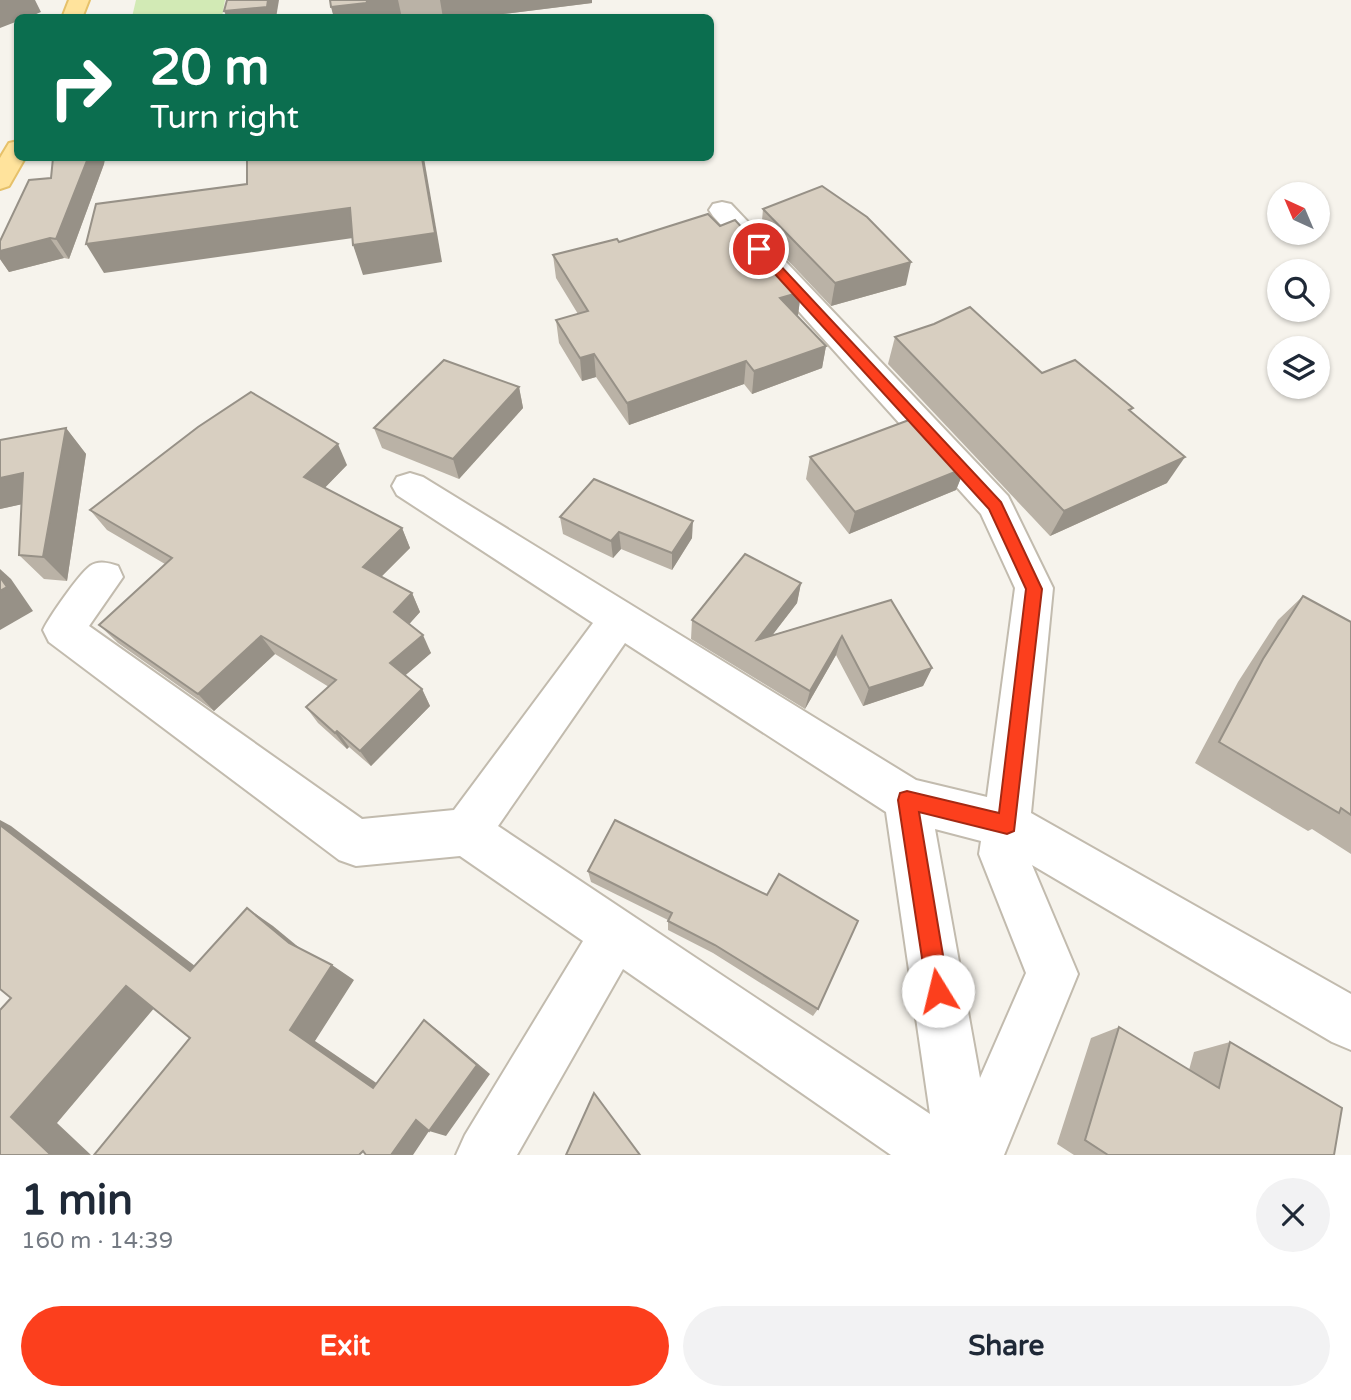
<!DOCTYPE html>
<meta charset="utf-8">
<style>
:root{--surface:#fff;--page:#f2f2f3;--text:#1f2937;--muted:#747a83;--accent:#fc3f1d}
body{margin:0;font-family:"Varela Round",sans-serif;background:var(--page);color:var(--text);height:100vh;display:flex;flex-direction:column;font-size:26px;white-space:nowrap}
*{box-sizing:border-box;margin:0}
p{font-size:23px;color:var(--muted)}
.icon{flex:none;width:38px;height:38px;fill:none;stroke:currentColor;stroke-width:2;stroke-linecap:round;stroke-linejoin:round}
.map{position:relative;height:1155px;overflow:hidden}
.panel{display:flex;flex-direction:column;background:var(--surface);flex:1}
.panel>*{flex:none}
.guide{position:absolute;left:14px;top:14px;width:700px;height:147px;border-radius:10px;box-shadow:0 2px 5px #0004;background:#0b6e4f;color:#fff;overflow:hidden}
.needle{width:46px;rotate:316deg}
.fabs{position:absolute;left:1267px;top:182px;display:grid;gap:14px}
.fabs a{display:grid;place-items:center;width:63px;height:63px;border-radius:50%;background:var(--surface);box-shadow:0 2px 5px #0004;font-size:35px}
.pin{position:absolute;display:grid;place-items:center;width:60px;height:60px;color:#fff;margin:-30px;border:4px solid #fff;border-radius:50%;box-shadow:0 2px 7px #0007}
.me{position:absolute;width:77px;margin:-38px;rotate:351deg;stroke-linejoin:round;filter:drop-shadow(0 0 5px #0008)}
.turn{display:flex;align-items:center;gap:24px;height:147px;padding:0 21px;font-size:32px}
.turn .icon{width:91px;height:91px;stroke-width:2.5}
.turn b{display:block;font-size:49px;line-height:60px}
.round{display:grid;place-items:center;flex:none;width:74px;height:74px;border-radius:37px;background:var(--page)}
.overview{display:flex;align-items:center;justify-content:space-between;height:119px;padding:0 21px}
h1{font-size:42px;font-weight:800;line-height:52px}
.action{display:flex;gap:14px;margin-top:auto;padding:14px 21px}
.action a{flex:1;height:80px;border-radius:42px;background:var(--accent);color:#fff;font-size:28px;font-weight:800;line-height:80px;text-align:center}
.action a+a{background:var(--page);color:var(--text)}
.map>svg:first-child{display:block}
</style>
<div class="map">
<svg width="1351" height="1155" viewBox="0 0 1351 1155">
<rect width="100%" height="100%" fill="#f6f3ec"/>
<!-- green -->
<polygon fill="#d2eab5" points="136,0 225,0 222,17 132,17"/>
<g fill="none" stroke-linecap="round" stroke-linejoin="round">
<defs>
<path id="street" d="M722,202L731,204L1008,496L1013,506L1053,588L1031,813L1351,994V1050L1332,1042L1032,865L1078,974L1004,1155H891L623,969L517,1155H456L465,1135L583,941L460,856L356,866L339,860L49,642L43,630C49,617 79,574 90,566C99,560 109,563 118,566L123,577L89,626L362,819L454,810L593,623L397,495L392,486L397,477L410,473L423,477L916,780L987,797L1015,588L981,514L713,216L709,210L713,204ZM625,643L886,812L930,1114L498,826ZM935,829L981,841L979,854L1026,973L980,1078Z"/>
<g id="primary">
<polygon points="69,0 89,0 82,18 62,18"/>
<polygon points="18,141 18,158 25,158 9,186 0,189 0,158 9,143"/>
</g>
</defs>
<!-- street casing -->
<use href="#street" stroke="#c2bbae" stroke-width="4"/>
<!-- primary casing -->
<use href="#primary" stroke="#e6c16a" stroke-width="4"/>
<!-- street -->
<use href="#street" fill="#fff" fill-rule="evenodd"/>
<!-- primary -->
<use href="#primary" fill="#ffe39c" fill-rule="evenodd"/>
</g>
<!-- wall -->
<g fill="#bab2a6">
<polygon points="330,0 592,0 592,3 503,14 500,18 334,18"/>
<polygon points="53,158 105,158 104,164 69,259 64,258 9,272 0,259 0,241 51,178"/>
<polygon points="763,209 906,285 831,306 761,232"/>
<polygon points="720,226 801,292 798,315 796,315 826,346 822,368 752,394 744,384 629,425 596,377 582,381 559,343 556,320 578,314 556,278 553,255 619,242"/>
<polygon points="895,337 1042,373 1131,411 1167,483 1050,536 888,364"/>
<polygon points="519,387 523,408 459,479 382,448 374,428"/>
<polygon points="66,428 86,454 67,581 44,579 19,555 22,504 0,509 0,440"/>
<polygon points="810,457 965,468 956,490 849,534 806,479"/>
<polygon points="347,465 324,488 402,528 410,548 381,577 412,593 420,612 409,624 431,653 405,675 422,689 430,706 371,766 349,747 347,749 318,723 306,707 329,687 275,654 214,711 118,643 99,625 165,564 107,530 90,510"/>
<polygon points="560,517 692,538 672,570 621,549 613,558 563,534"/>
<polygon points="801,583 797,603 772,635 891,600 932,668 923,686 863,706 836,655 805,709 691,639 692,620"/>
<polygon points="1303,596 1351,622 1351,854 1312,829 1308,831 1195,763 1238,682 1278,620"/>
<polygon points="588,871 767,895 818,1009 813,1016 713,953 668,930 668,920 591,882"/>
<polygon points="1119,1027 1189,1070 1194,1052 1230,1042 1334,1155 1074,1155 1057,1144 1091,1038"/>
</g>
<!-- shaded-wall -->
<g fill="#979187">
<polygon points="0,0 35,0 41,12 27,18 18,18 18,21 0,28"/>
<polygon points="268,0 279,0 276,18 227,18 224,11"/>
<polygon points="368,0 398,0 402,18 334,18 331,7"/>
<polygon points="440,0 592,0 592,3 503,14 500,18 443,18"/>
<polygon points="88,158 105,158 104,164 69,259 56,239"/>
<polygon points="422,158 424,158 442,262 363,275 353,245"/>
<polygon points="350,208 360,237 104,273 86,244"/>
<polygon points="50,238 64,258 9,272 0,259 0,251"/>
<polygon points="911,262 906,285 831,306 835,283"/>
<polygon points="801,292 798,315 777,321 780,298"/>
<polygon points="826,346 822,368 752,394 754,371"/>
<polygon points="594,354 596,377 582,381 580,358"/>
<polygon points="746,361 744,384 629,425 627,403"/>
<polygon points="519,387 523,408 459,479 453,459"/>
<polygon points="66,428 86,454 67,581 43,557"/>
<polygon points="338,444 347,465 315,498 304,477"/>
<polygon points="1185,457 1167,483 1050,536 1064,511"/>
<polygon points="965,468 956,490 849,534 855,512"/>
<polygon points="23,473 46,499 0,509 0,478"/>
<polygon points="693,521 692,538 672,570 672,553"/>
<polygon points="402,528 410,548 372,586 363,567"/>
<polygon points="619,532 621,549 613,558 611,541"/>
<polygon points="0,569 11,579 33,611 0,630"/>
<polygon points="801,583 797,603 755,658 757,640"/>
<polygon points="412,593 420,612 403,631 394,612"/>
<polygon points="423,635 431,653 400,680 390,663"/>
<polygon points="261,636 275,654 214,711 198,694"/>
<polygon points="842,636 836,655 805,709 810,691"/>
<polygon points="932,668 923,686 863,706 869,688"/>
<polygon points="422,689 430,706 371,766 360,751"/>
<polygon points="337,731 349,747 347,749 335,733"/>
<polygon points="0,820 11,826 220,985 190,971 0,825"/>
<polygon points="247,908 273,926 313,959 289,943"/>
<polygon points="332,965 354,980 315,1041 394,1095 373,1088 290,1030"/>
<polygon points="126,986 161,1000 57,1123 91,1155 51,1155 11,1117"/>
<polygon points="424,1020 440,1032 490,1074 446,1136 429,1131 413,1155 391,1155"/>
</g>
<!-- building -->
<g fill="#d8cfc1" stroke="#979187" stroke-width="2">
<polygon points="227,0 268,0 267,7 224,11"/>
<polygon points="330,0 368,0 366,3 331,7"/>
<polygon points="53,158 88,158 56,239 50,238 0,251 0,241 29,180 51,178"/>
<polygon points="247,158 422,158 435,233 353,245 350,208 86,244 96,204 247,184"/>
<polygon points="822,186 867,217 911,262 835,283 763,209"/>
<polygon points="708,214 720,226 735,220 801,292 780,298 826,346 754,371 746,361 627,403 594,354 580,358 556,320 588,311 553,255 617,239 619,242"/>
<polygon points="970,307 1042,373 1075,360 1133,408 1129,410 1185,457 1064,511 895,337 934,324"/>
<polygon points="444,360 519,387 453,459 374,428"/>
<polygon points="251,392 338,444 304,477 402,528 363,567 412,593 394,612 423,635 390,663 422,689 360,751 337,731 335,733 306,707 336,680 261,636 198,694 99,625 172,558 90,510 198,427"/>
<polygon points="917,417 965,468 855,512 810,457"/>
<polygon points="66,428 43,557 19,555 23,473 0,478 0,440"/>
<polygon points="594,479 693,521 672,553 619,532 611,541 560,517"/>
<polygon points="745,554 801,583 757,640 891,600 932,668 869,688 842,636 810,691 692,620"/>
<polygon points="0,577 7,587 0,591"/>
<polygon points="1303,596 1351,622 1351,815 1341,808 1339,813 1219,742 1263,659"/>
<polygon points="615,820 767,895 779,874 858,921 818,1009 715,945 668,921 672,913 588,871"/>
<polygon points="0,825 190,971 247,908 289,943 332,965 290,1030 373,1088 424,1020 477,1065 429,1131 416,1120 391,1155 366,1155 363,1151 359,1155 94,1155 190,1038 126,986 11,1117 51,1155 0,1155 0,1010 11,998 0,989"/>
<polygon points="1119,1027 1219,1088 1230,1042 1342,1108 1334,1155 1108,1155 1085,1140"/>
<polygon points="594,1093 640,1155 566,1155"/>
</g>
<!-- route -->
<polygon fill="#fc3f1d" stroke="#a42913" stroke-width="2" points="755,247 763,247 1001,502 1042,589 1014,831 1007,834 919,812 949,991 946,999 938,1002 930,999 927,991 898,800 900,793 907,791 999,813 1026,589 989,509 755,252"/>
</svg>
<div class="fabs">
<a><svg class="needle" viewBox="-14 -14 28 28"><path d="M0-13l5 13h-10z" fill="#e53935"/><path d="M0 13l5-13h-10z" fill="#747a83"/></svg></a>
<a><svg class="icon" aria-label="search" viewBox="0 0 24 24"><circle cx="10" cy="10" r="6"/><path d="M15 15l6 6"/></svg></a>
<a><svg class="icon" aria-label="layers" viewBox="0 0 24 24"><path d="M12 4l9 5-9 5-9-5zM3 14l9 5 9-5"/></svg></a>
</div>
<div class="pin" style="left:759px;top:249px;background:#d93025"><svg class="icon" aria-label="arrive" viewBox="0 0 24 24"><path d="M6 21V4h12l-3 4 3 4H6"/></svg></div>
<svg class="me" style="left:938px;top:991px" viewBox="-20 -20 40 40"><circle r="19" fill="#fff"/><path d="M0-13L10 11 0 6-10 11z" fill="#fc3f1d"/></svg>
<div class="guide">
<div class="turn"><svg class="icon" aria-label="right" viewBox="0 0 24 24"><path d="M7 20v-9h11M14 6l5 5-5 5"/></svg><div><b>20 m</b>Turn right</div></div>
</div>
</div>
<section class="panel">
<div class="overview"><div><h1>1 min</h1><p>160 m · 14:39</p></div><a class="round"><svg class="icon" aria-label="close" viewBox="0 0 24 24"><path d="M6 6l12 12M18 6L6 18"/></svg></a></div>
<div class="action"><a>Exit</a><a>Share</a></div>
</section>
